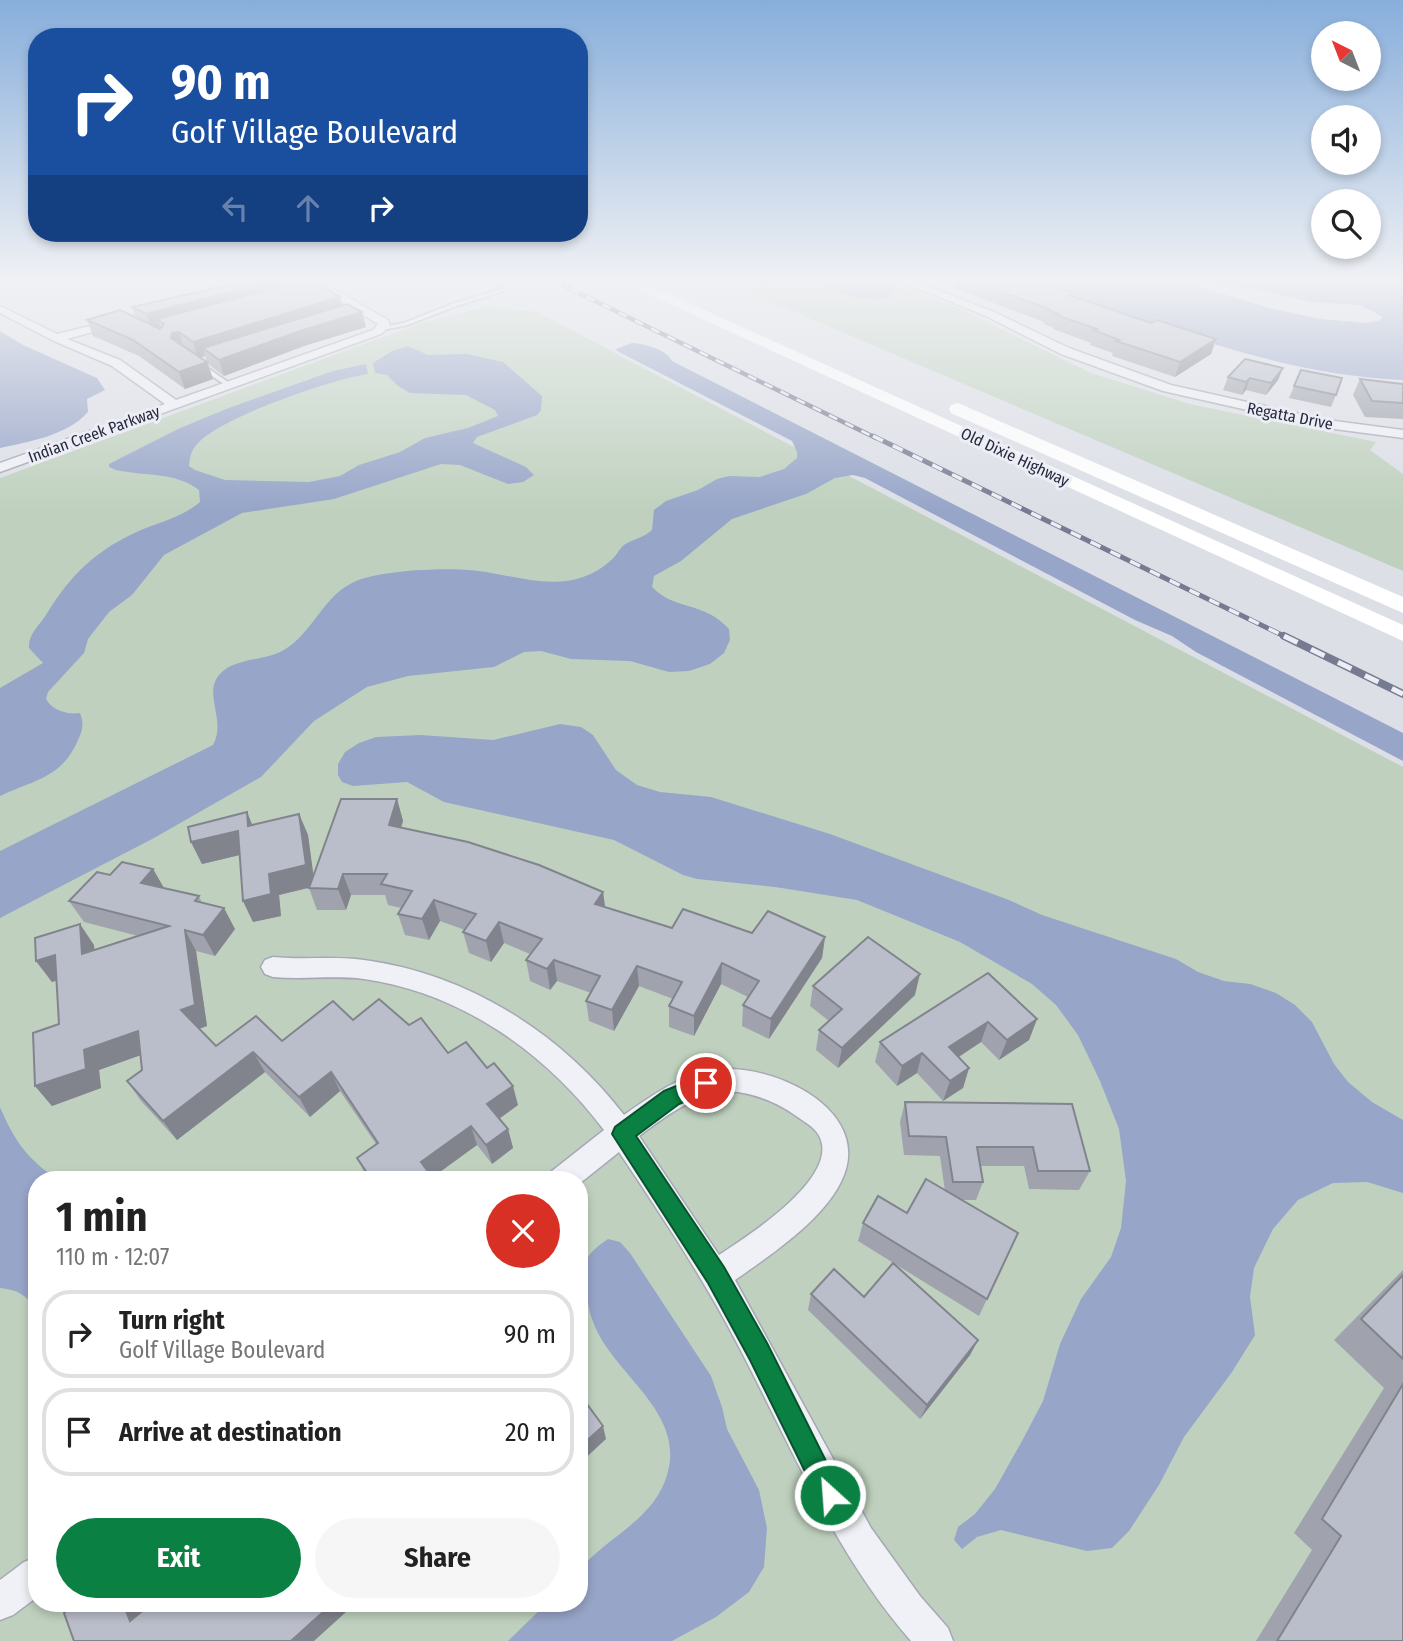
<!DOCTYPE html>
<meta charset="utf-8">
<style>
:root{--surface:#fff;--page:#f6f6f6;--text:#222;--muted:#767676;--line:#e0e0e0;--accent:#0b8043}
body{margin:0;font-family:"Fira Sans Condensed",sans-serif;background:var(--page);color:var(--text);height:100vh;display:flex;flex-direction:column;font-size:26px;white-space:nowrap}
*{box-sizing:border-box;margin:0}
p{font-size:23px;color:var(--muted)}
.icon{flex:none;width:38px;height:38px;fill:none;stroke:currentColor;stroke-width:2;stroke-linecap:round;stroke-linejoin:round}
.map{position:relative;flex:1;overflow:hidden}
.details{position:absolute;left:28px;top:1171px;width:560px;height:441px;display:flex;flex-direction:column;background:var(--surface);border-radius:28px;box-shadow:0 4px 10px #0003}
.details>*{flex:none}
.guide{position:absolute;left:28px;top:28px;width:560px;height:214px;border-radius:28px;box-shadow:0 4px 10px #0003;background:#1a4fa0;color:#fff;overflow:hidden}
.needle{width:46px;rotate:318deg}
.fabs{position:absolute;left:1311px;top:21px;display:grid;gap:14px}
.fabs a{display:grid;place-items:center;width:70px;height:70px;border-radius:50%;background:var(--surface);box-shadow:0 4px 10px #0003;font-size:35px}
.pin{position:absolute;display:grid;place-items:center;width:60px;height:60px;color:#fff;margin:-30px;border:4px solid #fff;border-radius:50%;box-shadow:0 2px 7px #0007}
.me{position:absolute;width:77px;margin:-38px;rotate:334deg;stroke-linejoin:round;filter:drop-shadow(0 0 5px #0008)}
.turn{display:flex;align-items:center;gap:24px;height:147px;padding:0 28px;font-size:32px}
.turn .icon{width:91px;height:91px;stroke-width:2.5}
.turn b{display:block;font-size:49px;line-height:60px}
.lanes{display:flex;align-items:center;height:66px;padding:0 28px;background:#0003;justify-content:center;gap:35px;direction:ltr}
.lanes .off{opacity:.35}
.round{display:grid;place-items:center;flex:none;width:74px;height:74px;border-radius:37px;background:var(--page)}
.overview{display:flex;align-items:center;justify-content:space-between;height:119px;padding:0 28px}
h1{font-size:42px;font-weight:700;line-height:52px}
.action{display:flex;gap:14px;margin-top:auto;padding:14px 28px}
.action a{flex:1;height:80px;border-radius:42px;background:var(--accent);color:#fff;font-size:28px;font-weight:700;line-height:80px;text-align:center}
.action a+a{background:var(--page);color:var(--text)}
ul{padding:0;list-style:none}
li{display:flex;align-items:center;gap:21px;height:88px;margin:0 14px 10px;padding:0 14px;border:4px solid var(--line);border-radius:28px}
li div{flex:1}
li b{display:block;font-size:26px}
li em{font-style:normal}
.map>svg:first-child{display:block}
</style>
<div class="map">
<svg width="1403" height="1641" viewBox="0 0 1403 1641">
<rect width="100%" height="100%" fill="#dddfe7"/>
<!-- green -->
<g fill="#bfd1be" fill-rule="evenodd">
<polygon points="722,281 889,281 958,308 1091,373 1190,404 1376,442 1370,450 1403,474 1403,571"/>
<path d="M487,307L537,312L1403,767V1641H0V478L421,323ZM37,1180H579V1603H37Z"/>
</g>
<!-- water -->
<g fill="#97a5c8">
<path d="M826,281H878L899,290C883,308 845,296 827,286Z"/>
<path d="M1025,281H1181L1273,309L1321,319L1365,323L1378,321L1383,317L1360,305L1311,302L1242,286H1221L1191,281H1403V380C1270,375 1150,320 1025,281Z"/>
<path d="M0,331L23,345L97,378L105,390L87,399L88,412C66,436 31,441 0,448Z"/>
<path d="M632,343C645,344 666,349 672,361L1403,733V761L1196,652L1172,636L1135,620L865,478L853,475L835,478L806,494L732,519L681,561L654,576L652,587C675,611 704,601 729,629L730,640L724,653L710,664L689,671L669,672L630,661L571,659L541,651L524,652L494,667L408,676L367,687L314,721L261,777L154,838L0,918V851L213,745C227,720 202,693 220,674C234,658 265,661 284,650C313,633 323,595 356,581C383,570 449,567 478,571C512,575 549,589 583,577C592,574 603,568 610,561C616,557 618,550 624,545C633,539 643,538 652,530L654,510L666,501L698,490L717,479L729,476L760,477L784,469L797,458V452L792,441L617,351L616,349Z"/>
<path d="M408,346L428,355L467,354L503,362L542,396L541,410L537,415L477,437L473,443L526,467L534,475L523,482L508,484L460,465L441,464L334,499L242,513L164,555L132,595L109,612L88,639L84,653L48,692L46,699C52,710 67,715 80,713C84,723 83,730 78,740C62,778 34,780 0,796V688L43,663L29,648C28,634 39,626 46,615C71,574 97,549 141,530C161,522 184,516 200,502L199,490C177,472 143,476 116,470L109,467V464L178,429L226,409L333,371L366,364L368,374C332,379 223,417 199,442C191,450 190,456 189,466L195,470L225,480L309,482L340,476L359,465L400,452L425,438L468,428L498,416L495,410L466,395L410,393L398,386L387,375L375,373L373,363L392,351Z"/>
<polygon points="560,724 581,727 593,735 616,770 637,785 660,792 711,797 830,834 1009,900 1042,915 1176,959 1198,972 1224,981 1250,984 1276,993 1295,1005 1312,1022 1334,1064 1348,1082 1372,1102 1403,1120 1403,1193 1367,1182 1333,1183 1298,1200 1273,1229 1254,1268 1250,1297 1255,1335 1232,1372 1184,1437 1159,1485 1129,1531 1112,1548 1087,1551 1001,1530 977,1537 962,1549 954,1540 958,1527 975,1514 995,1489 1022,1441 1043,1401 1060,1344 1081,1299 1111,1257 1121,1228 1126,1181 1119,1129 1100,1081 1078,1035 1056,1005 1032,984 960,942 857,900 775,887 697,879 683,875 614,840 444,802 407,782 353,786 342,782 338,775 338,764 345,752 359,743 376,737 421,735 493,740"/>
<path d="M0,1107C14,1140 27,1159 57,1179L37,1180V1317C31,1297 20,1290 0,1288Z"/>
<path d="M608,1239L620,1242L630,1253L711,1376L722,1407L727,1429L759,1490L767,1528L764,1567L749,1592L716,1617L672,1641H508L547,1603H579V1570C610,1534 659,1518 669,1467C680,1411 617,1375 596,1329C590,1316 587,1302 586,1288C583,1260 585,1255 608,1239Z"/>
</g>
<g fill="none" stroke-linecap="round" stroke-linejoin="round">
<defs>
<g id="lane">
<polygon points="498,281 503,281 513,288 459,305 407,325 382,330 379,328 404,323 455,303 506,288"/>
<polygon points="199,365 203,365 232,385 227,386 199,367"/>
</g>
<g id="street">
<polygon points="308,281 320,281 388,320 390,325 381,334 0,472 0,463 165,404 112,366 52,340 0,313 0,306 57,334 168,307 168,311 67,339 120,360 176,400 373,330 378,324"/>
<polygon points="900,281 914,281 994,312 1069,348 1171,385 1327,420 1403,430 1403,438 1327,428 1163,391 1061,354 986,316"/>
<path d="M273,957C303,960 334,956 364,960C468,974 561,1033 624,1115C651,1096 680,1075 714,1070C767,1062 864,1104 846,1169C833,1214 772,1254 735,1280L871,1528L920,1596L948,1628L953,1641H911C835,1554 792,1448 739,1347C704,1279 661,1215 619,1152L579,1184V1180H548L552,1171L604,1130C546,1053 462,993 364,979C334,975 304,980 273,977L265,974L261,967L265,960ZM738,1092C763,1096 782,1105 802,1120C811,1126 820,1132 822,1144C829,1184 748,1236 719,1255L639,1136C670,1113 698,1091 738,1092Z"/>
<polygon points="37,1557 37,1597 13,1615 0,1620 0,1580 24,1562"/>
</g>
</defs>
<!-- lane casing -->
<use href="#lane" stroke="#a6a9b4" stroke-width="4"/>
<!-- street casing -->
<use href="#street" stroke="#a6a9b4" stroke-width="3"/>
<!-- lane -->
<use href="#lane" fill="#f0f1f6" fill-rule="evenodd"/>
<!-- street -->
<use href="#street" fill="#f0f1f6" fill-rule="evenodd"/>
<!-- secondary -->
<g fill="#fff" fill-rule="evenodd">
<polygon points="620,281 640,281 1403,625 1403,641"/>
<polygon points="958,403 1403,597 1403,613 951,413 949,409 951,405"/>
</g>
<defs>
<polyline id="rail-far2" points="554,281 876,438"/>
<polyline id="rail-far1" points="873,436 1288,638"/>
<polyline id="rail" points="1284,636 1403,694"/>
</defs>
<!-- rail-far2 casing -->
<use href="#rail-far2" stroke="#767b91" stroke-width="4.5"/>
<!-- rail-far1 casing -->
<use href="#rail-far1" stroke="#767b91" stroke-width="5"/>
<!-- rail casing -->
<use href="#rail" stroke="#767b91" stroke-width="8"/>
<!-- rail-far2 -->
<use href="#rail-far2" stroke="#edeef5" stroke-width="2.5" stroke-dasharray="9" stroke-linecap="butt"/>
<!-- rail-far1 -->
<use href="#rail-far1" stroke="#edeef5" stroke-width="3.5" stroke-dasharray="11" stroke-linecap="butt"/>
<!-- rail -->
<use href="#rail" stroke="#edeef5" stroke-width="5" stroke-dasharray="15" stroke-linecap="butt"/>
</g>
<!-- wall -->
<g fill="#a0a3ae" fill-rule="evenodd">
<polygon points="958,281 1025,281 1037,288 1073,293 1072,296 1151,323 1216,339 1211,354 1175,377 1112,356 1113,353 1090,345 1091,343 1053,329 1054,328 1044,324 1044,322 956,289"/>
<path d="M294,283L340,297L342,306L362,312L366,327L304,346L224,376L208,364L213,379L185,389L139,356L93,336L87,320L136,318L132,307ZM205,356L207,362L200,358Z"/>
<polygon points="1283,368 1278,380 1266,395 1246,390 1242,395 1223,390 1228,377"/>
<polygon points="1301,370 1336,395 1331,407 1289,398"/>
<polygon points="1360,379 1403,384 1403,419 1365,417 1353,395"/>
<polygon points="397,799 403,821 401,828 603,892 605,907 672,928 825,937 822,958 769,1039 742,1026 743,1005 748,997 721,984 694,1036 669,1027 669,1006 673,999 639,986 614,1031 589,1021 586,1001 591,993 557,981 550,990 530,981 526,960 530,954 504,943 491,962 469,953 463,932 465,930 440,921 429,940 405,935 398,914 401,908 388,905 385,895 351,895 346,910 317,910 309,888 279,895 281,916 253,922 243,901 240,855 202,864 191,842 247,812 252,825 299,814 308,835 313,876"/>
<polygon points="153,869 164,888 199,896 202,903 235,929 215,956 196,951 207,1026 199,1029 216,1046 282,1041 353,1020 409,1025 518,1105 499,1119 508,1129 513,1148 492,1164 477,1145 432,1177 434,1180 368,1180 357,1158 376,1144 340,1091 310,1117 265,1072 177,1140 141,1101 127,1081 142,1070 141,1055 99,1070 101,1088 52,1106 35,1086 59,1024 57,980 52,982 36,961 94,945 94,950 138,936 84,922 69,901 110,875"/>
<polygon points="988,973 1037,1019 1029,1040 999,1060 981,1042 959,1057 969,1068 963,1088 943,1101 917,1073 897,1086 875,1062 880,1042"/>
<polygon points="813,986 915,995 838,1068 816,1050 819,1030 829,1021 810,1006"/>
<polygon points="905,1102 1072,1104 1090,1171 1079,1190 1029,1189 1024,1166 981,1166 983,1182 976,1200 962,1200 987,1299 979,1316 858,1241 863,1223 907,1213 945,1191 940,1156 904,1155 900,1122"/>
<polygon points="1403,1270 1403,1641 1256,1641 1312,1550 1294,1533 1384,1388 1334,1340"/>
<polygon points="811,1294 864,1297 978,1340 970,1355 920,1419 808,1310"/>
</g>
<!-- shaded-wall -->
<g fill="#82848d">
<polygon points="272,281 293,281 295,290 164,324 157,319 160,327 151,329 146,314"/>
<polygon points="340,297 344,313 203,348 205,356 198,358 193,342"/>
<polygon points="362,312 366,327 304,346 224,376 219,360 300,331"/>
<polygon points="179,332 184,349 171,338 172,333"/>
<polygon points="1216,339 1211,354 1175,377 1180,362"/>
<polygon points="207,362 213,379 185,389 179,372"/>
<polygon points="1283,368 1278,380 1266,395 1271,383"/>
<polygon points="1250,378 1246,390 1242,395 1246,382"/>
<polygon points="397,799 403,821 395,847 389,825"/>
<polygon points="247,812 256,834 248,826"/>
<polygon points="299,814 308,835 315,886 279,895 281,916 253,922 243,901 269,874"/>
<polygon points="238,831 248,853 202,864 191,842"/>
<polygon points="153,869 165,890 141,883"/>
<polygon points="343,874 351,895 346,910 338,889"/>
<polygon points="603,892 606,914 595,904"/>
<polygon points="434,900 440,921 429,940 422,919"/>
<polygon points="224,908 235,929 215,956 203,935"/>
<polygon points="499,922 504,943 491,962 486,941"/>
<polygon points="80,924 94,945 97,975 82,954"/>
<polygon points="185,930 196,951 207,1026 193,1031 181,1010"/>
<polygon points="825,937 822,958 769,1039 771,1019"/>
<polygon points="55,955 70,976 52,982 36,961"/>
<polygon points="554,960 557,981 550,990 547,969"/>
<polygon points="722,963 721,984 694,1036 694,1016"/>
<polygon points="637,966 639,986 614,1031 612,1010"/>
<polygon points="920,974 915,995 838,1068 842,1048"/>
<polygon points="1037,1019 1029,1040 999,1060 1007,1040"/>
<polygon points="988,1022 981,1042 943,1067 949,1047"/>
<polygon points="138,1031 152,1051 99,1070 101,1088 52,1106 35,1086 84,1050"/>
<polygon points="253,1052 265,1072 177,1140 163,1121"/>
<polygon points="922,1053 917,1073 897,1086 902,1066"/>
<polygon points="969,1068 963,1088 943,1101 950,1081"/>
<polygon points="331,1072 340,1091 310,1117 299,1097"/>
<polygon points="513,1086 518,1105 493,1123 487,1104"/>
<polygon points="471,1126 477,1145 429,1180 421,1162"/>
<polygon points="508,1129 513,1148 492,1164 486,1145"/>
<polygon points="978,1340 970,1355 920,1419 927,1405"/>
<polygon points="603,1426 606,1439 579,1464 579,1448"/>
<polygon points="123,1603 140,1603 150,1629 130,1621"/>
<polygon points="333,1603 356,1603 314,1641 291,1641"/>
</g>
<!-- building -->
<g fill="#babdca" stroke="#82848d" stroke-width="2">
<polygon points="245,281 272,281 146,314 132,307"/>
<polygon points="302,281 313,281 340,297 193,342 179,332 172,333 171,338 207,362 179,372 133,340 87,320 120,310 160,329 164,324 157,319"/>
<polygon points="972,281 1025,281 1037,288 1047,284 1073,293 1069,295 1151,323 1157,320 1216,339 1180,362 1116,341 1119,340 1094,330 1097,329 1056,315 1059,314 1047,310 1049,309"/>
<polygon points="347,304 362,312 300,331 219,360 203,348"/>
<polygon points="1245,359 1283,368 1271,383 1250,378 1246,382 1228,377"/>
<polygon points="1301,370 1342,378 1336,395 1294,386"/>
<polygon points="1360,379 1403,384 1403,403 1372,401"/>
<polygon points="341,799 397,799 389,825 468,842 539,865 603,892 595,904 672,928 683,909 752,933 768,911 825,937 771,1019 743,1005 759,981 722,963 694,1016 669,1006 682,982 637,966 612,1010 586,1001 600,976 554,960 547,969 526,960 542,939 499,922 486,941 463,932 476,914 434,900 422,919 398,914 412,891 381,884 387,874 343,874 338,889 309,888"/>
<polygon points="247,812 248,826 299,814 306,865 269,874 271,894 243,901 238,831 191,842 188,827"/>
<polygon points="122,862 153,869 141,883 199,896 195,901 224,908 203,935 185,930 195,1005 181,1010 216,1046 256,1016 282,1041 333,1001 353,1020 379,999 409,1025 421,1018 448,1053 466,1042 487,1068 494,1063 513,1086 487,1104 508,1129 486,1145 471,1126 421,1162 434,1180 372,1180 357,1158 378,1143 331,1072 299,1097 253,1052 163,1121 127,1081 142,1070 138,1031 84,1050 86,1069 35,1086 33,1033 59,1024 55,955 36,961 35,938 80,924 82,954 169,926 69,901 97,872 110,875"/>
<polygon points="868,937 920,974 842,1048 819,1030 842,1009 813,986"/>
<polygon points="988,973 1037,1019 1007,1040 988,1022 949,1047 969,1068 950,1081 922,1053 902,1066 880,1042"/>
<polygon points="905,1102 1072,1104 1090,1171 1038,1171 1033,1147 977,1147 983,1182 953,1182 946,1137 909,1136"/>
<polygon points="926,1179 1018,1233 987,1299 863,1223 878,1196 907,1213"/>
<polygon points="893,1263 978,1340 927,1405 811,1294 834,1269 864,1297"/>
<polygon points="1403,1275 1403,1359 1361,1319"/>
<polygon points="1403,1384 1403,1641 1277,1641 1341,1536 1322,1519"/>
<polygon points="579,1393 603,1426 579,1448"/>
<polygon points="76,1603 123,1603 130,1621 152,1603 333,1603 291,1641 74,1641 64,1613"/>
</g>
<!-- sky -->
<linearGradient id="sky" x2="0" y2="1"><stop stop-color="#87aedb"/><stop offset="0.55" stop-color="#f0f1f4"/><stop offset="1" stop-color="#f0f1f4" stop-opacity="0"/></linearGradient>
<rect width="1403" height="510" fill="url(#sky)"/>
<!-- route -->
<polygon fill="#0b8043" stroke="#07532c" stroke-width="2" points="706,1074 713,1077 716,1083 713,1089 679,1104 636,1136 724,1267 767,1343 843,1495 839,1504 830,1508 821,1504 750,1360 708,1283 612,1134 615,1127 664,1091"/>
<g text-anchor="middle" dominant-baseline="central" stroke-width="6" stroke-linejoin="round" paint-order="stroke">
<!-- far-street labels -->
<g font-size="16" fill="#262a3e" stroke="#edeef5">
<text transform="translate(1290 416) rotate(11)">Regatta Drive</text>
<text transform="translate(94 434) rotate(-20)">Indian Creek Parkway</text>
<text transform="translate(1015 457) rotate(25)">Old Dixie Highway</text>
</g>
</g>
</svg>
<div class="fabs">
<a><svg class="needle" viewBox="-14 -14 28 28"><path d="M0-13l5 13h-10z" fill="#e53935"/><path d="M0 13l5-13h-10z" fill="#767676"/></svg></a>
<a><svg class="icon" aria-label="sound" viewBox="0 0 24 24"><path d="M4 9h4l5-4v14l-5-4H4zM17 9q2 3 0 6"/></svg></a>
<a><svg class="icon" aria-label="search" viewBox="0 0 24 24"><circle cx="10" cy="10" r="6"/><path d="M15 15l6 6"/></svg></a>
</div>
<div class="pin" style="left:706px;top:1083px;background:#d93025"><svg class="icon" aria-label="arrive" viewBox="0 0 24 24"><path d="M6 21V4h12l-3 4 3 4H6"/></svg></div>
<svg class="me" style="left:830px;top:1495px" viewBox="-20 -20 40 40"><circle r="17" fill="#0b8043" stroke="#fff" stroke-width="3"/><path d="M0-11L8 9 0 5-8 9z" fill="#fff"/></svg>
<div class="guide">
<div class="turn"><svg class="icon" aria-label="right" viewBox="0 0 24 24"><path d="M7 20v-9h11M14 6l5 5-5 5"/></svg><div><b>90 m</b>Golf Village Boulevard</div></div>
<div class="lanes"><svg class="icon off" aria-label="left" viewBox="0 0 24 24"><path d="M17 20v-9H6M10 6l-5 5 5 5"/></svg><svg class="icon off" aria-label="ahead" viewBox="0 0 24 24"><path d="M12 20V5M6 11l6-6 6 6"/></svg><svg class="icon" aria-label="right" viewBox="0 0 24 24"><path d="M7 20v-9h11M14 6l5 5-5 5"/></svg></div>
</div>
<section class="details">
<div class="overview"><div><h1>1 min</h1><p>110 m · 12:07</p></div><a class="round" style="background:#d93025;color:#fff"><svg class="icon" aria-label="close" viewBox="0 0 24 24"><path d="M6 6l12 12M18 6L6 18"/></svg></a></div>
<ul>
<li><svg class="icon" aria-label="right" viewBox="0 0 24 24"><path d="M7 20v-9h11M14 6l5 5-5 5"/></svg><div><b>Turn right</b><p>Golf Village Boulevard</p></div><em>90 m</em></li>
<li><svg class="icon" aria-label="arrive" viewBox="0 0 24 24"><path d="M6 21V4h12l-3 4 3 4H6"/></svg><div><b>Arrive at destination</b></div><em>20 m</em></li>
</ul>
<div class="action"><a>Exit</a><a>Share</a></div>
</section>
</div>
